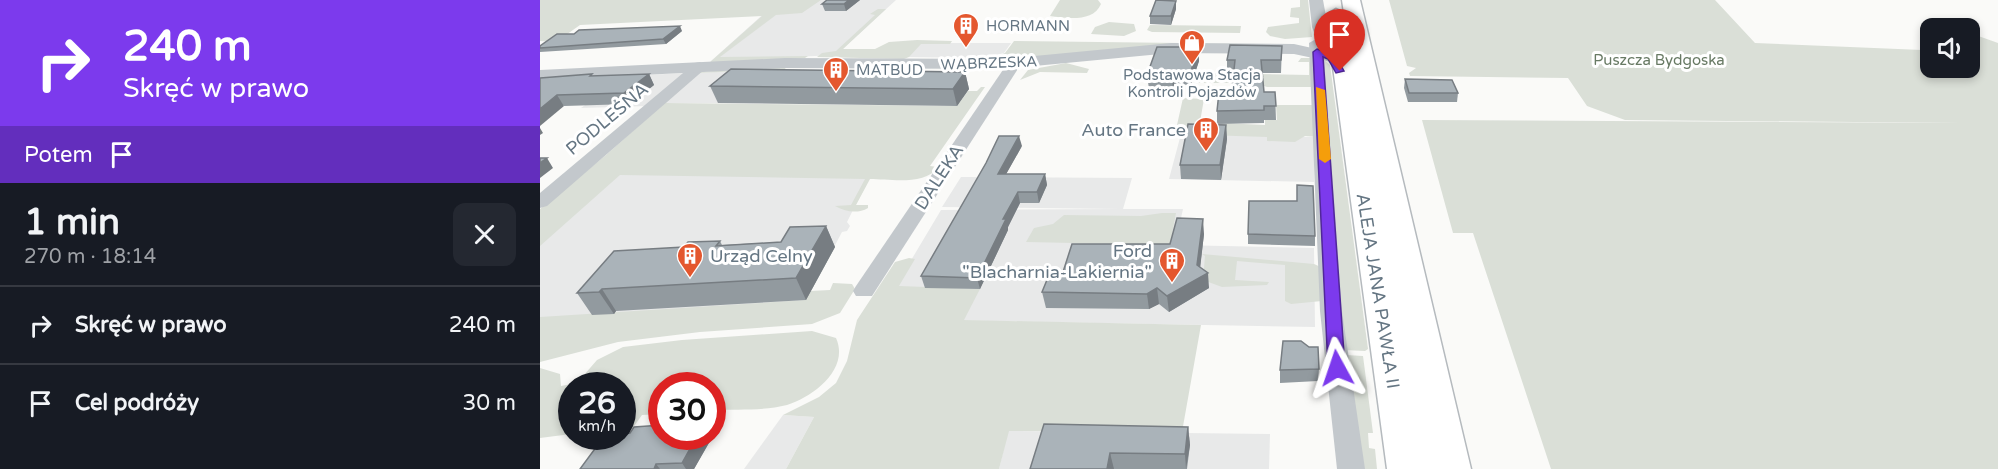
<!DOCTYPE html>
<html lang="pl">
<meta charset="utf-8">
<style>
:root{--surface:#171b24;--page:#242831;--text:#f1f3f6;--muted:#9ea1a6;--line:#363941}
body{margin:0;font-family:"Varela Round",sans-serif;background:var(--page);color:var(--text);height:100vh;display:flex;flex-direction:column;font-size:22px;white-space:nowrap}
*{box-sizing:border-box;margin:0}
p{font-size:20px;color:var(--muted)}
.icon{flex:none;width:33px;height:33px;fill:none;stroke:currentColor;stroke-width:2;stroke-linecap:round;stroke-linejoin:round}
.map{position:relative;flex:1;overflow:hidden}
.side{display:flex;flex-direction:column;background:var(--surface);width:540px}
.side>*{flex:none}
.top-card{background:#7c3aed;color:#fff;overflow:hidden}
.controls{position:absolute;left:1380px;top:18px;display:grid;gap:12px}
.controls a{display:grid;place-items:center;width:60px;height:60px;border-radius:12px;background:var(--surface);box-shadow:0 3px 9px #0003;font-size:30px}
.speed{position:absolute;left:18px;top:372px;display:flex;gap:12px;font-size:30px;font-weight:700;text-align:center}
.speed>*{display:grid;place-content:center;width:78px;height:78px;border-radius:50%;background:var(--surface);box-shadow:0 3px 9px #0003;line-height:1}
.speed small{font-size:15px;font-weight:400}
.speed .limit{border:9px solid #d22;background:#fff;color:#111}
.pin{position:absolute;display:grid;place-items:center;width:51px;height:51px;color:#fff;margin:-62px -26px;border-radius:50% 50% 50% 0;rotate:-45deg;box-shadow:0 0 6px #0007}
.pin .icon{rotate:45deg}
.me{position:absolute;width:66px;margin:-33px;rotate:355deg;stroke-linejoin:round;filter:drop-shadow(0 0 4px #0008)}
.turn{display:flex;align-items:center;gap:21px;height:126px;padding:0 24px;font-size:27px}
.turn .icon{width:78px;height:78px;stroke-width:2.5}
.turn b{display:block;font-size:42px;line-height:51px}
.then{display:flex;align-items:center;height:57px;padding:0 24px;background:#0003;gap:12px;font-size:22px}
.round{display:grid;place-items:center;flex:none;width:63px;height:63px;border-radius:12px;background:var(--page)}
.head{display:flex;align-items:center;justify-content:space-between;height:102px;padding:0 24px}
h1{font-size:36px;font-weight:700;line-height:45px}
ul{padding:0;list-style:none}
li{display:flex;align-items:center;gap:18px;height:78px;padding:0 24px;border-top:2px solid var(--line)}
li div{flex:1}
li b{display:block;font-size:22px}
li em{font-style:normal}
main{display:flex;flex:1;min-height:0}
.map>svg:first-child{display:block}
</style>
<main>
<section class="side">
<div class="top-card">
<div class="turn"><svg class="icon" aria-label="right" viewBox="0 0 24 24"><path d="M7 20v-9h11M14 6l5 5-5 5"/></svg><div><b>240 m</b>Skręć w prawo</div></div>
<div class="then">Potem<svg class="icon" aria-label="arrive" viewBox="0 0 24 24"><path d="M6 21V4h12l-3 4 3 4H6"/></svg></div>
</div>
<div class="head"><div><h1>1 min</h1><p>270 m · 18:14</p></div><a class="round"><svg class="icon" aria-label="close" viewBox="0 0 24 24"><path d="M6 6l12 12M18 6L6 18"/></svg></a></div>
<ul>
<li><svg class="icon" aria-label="right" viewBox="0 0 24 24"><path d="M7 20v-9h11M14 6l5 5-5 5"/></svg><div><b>Skręć w prawo</b></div><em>240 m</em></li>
<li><svg class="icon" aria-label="arrive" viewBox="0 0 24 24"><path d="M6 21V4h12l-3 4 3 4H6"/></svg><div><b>Cel podróży</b></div><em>30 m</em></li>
</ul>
</section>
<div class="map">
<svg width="1458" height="469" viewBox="0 0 1458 469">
<rect width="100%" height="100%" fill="#fafaf8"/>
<!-- built -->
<g fill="#e8e9e9">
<polygon points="239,0 356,0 296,55 171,61"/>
<polygon points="381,43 471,43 464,53 446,58 368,57"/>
<polygon points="222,69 419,71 405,89 178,103 125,103 159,73"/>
<polygon points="145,73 108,106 41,108 86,76"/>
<polygon points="641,134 774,137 774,182 629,179"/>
<polygon points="62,172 331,176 312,212 307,222 310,226 307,231 302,232 266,300 0,332 0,227"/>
<polygon points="421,177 592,178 583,209 643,209 635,245 774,248 775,327 336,319 401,210 581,209 402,207"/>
<polygon points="243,415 274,417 246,469 204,469"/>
<polygon points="468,431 730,434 729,469 459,469"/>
</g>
<!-- green -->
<g fill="#dadfd7">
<polygon points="0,0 281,0 262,13 236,15 180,57 268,56 265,58 169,63 222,16 40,25 16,42 0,41"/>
<path d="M520,0H558L561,4C553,23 526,18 510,16Z"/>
<polygon points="760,0 768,0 772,37 745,39 730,36 726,32 728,27 759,23 759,18 750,17 751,8 760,7"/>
<polygon points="849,0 1175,0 1215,43 1382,50 1390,45 1390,68 1430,68 1430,33 1458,43 1458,469 1011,469 933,233 913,233 882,120 1420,123 1085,120 1047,106 1028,78 870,76 869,73 876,68 867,66"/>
<polygon points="338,9 346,9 303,49 335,49 349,42 377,40 412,41 410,44 381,44 369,57 364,59 277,57 282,53 296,51 335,15 330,14"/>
<polygon points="569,22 594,24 596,31 584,36 551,34 555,27"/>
<polygon points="610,25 701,26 700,33 612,32 607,30"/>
<polygon points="474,41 723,44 450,59 465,53"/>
<polygon points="761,58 772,58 773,87 727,87 721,85 724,77 695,77 694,83 657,83 659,74 596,75 625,72 769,75 769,62 758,62"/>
<polygon points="783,59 790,65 828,349 825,351 804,350"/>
<polygon points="526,63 549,69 547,73 500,72 480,80 488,70"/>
<path d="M247,66L245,69L159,73L126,103L417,106L428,91H437L441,87H445L390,166L398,167C385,186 350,179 330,179L316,205H328V208C318,214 305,212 295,206L311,205L325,179L80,175L0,246V209L66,155L159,72Z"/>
<polygon points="643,98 664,99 660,122 725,125 725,120 737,120 736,105 775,105 778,137 765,136 755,142 727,141 727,137 635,134"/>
<polygon points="622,213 636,213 630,245 486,242 494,228 513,224 524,215 601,216"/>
<polygon points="662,254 774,264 783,268 782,301 751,304 745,301 745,265 697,261 695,280 729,282 727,285 682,287 663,280 665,256"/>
<polygon points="369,258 375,259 359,286 440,289 424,320 661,325 642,432 469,431 459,469 246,469 274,417 243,415 279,397 296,383 307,361 317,320 355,262"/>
<polygon points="293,283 312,284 315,289 300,313 272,324 160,332 78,342 0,362 0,317 265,300 270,291 290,290"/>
<path d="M272,331L296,338C310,369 273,397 247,405C224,411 196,409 173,410L172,386H122L121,414L102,415L92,429L83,430L82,386H32L31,434L0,438V368L20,374L21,386L37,383L57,360L83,347L142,340Z"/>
<polygon points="806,355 823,356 833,433 828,433 829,448 835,449 837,469 820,469"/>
</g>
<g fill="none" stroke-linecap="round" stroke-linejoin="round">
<defs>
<polygon id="primary" points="802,0 820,0 931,469 889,469 864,335 889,469 847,469 786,15 796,9 804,13"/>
</defs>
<!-- primary casing -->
<use href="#primary" stroke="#b5babe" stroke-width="3"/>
<!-- minor -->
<g fill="#c3c8cc" fill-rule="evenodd">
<polygon points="776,39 783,43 802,311 825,469 797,469 780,311 769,43"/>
<polygon points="474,60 481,64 332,296 316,296 313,291 316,286 469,61"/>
<polygon points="160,62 167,66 165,69 7,206 0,208 0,193 155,63"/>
</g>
<!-- tertiary -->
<polygon fill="#c3c8cc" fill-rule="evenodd" points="769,0 783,0 788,27 800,57 798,61 792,62 754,54 631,53 464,69 245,68 0,80 0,70 245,58 464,59 631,43 754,44 781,50 772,27"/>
<!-- primary -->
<use href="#primary" fill="#fff" fill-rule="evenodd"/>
</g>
<!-- wall -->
<g fill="#929a9f">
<polygon points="287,0 320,0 306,11 285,11 282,4"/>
<polygon points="636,1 636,9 631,25 610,24 610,16"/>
<polygon points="142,31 126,44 0,52 0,46"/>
<polygon points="742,46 741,73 722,73 724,92 735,92 736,120 724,120 724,123 677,124 677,111 692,89 694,73 687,73 687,60"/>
<polygon points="658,47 659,61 651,85 634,84 633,90 609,89 607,75"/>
<polygon points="425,72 429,89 417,106 178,103 170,86"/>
<polygon points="109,74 114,85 90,104 24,106 0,78"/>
<polygon points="865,79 918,93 917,102 868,102 864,88"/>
<polygon points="686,125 687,139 681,180 641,179 640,165"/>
<polygon points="482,146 466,174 505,174 507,185 499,203 480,203 468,227 468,230 440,289 385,288 381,276"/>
<polygon points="286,226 295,247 266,300 76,311 74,314 52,315 37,293 144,247 180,241 182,245 241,242"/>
<polygon points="664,234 660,267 669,288 629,312 619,304 609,309 506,308 502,292 522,275"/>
<polygon points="708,234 775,236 775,246 708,244"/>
<polygon points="769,347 779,369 778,381 740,383 740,370"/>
<polygon points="648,427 650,445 647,469 490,469"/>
<polygon points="174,434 154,469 40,469"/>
</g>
<!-- shaded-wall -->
<g fill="#777d82">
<polygon points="309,0 320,0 306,11 304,4"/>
<polygon points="636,1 636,9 631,25 631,16"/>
<polygon points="140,26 142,31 126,44 123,39"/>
<polygon points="658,47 659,61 651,85 651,71"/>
<polygon points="633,71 634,84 633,90 632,76"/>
<polygon points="425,72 429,89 417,106 413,89"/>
<polygon points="109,74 114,85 90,104 84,93"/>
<polygon points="17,95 24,106 0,126 0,109"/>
<polygon points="686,125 687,139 681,180 680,165"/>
<polygon points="0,128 3,133 0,135"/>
<polygon points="479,136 482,146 460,185 458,174"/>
<polygon points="7,158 13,168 0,178 0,163"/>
<polygon points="505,174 507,185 499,203 497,192"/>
<polygon points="478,192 480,203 468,227 468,230 440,289 437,278 463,219"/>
<polygon points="663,219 664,234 659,278 668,273 669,288 629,312 627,296"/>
<polygon points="286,226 295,247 266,300 256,278"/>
<polygon points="617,288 619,304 609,309 607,294"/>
<polygon points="62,289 76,311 74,314 59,292"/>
<polygon points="648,427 650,445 646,469 645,454"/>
<polygon points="172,431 174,434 154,469 146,469 142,463 157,436 172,436"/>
<polygon points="570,453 574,469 567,469"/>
<polygon points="116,464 120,469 114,469"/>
</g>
<!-- building -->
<g fill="#aab3b9" stroke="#777d82" stroke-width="1.5">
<polygon points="287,0 309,0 304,4 282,4"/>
<polygon points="616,0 636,1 631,16 610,16"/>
<polygon points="140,26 123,39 0,48 0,46 17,34 34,34 39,30"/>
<polygon points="690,45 742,46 741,60 721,60 724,92 735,92 736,106 724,106 724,110 677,111 679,92 692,89 695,60 687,60"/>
<polygon points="617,47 658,47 651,71 633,71 632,76 607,75"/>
<polygon points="191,69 425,72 413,89 170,86"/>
<polygon points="52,74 50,76 109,74 84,93 17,95 0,109 0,78"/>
<polygon points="865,79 912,80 918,93 869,93"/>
<polygon points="648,124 686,125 680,165 640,165"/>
<polygon points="459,136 479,136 458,174 505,174 497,192 478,192 463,219 466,219 437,278 381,276 446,163"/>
<polygon points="0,158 7,158 0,163"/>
<polygon points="757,185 773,186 775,236 708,234 709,201 757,201"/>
<polygon points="637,218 663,219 657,265 668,273 627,296 617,288 607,294 502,292 509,275 522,275 532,244 630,244"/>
<polygon points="286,226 256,278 62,289 59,292 37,293 74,251 144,247 148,242 180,241 176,246 241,242 250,227"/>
<polygon points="743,341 761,341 769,347 778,347 779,369 740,370"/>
<polygon points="504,424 648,427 645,454 570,453 567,469 490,469"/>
<polygon points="122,425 122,436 157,436 142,463 116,464 114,469 40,469 57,446 66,445 72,436 82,436 82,434 90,433 94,427"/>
</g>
<!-- route -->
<polygon fill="#7c3aed" stroke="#51269a" stroke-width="1.5" points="777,49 795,55 804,71 796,73 788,59 783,57 805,368 797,374 788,368 773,52"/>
<!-- slow -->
<polygon fill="#f59e0b" points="776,87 785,90 791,159 785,163 779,159"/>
<!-- icons -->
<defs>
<symbol id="building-pin" viewBox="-11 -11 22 30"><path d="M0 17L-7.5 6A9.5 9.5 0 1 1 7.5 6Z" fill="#e4572e" stroke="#fff"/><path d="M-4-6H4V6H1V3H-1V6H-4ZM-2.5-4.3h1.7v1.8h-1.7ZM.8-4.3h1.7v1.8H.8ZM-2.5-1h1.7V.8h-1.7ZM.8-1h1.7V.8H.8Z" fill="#fff"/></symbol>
<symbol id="shop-pin" viewBox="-11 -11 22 30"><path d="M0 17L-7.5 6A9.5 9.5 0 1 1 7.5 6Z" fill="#e4572e" stroke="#fff"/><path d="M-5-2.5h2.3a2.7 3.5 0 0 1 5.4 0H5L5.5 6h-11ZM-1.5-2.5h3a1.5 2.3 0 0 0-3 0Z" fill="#fff"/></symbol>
</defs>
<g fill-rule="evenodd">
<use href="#building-pin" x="411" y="11" width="30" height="40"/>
<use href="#shop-pin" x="637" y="28" width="30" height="40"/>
<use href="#building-pin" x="281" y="55" width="30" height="40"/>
<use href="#building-pin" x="651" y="115" width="30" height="40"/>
<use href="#building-pin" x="135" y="241" width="30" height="40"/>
<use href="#building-pin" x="617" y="246" width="30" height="40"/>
</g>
<g text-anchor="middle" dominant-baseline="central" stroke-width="6" stroke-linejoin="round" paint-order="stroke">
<!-- far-poi labels -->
<g font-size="15" fill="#657683" stroke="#fff" text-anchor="start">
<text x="446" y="26">HORMANN</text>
<text x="316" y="70">MATBUD</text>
<text x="652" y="75" text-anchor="middle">Podstawowa Stacja<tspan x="652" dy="17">Kontroli Pojazdów</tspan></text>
</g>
<!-- far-park labels -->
<g font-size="15" fill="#687a64" stroke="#fff">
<text x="1119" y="60">Puszcza Bydgoska</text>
</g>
<!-- far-street labels -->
<g font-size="15" fill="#657683" stroke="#fff">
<text transform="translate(449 63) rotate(-2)">WĄBRZESKA</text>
</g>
<!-- street labels -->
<g font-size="18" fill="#657683" stroke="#fff">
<text transform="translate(67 119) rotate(-40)">PODLEŚNA</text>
<text transform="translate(399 177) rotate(-57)">DALEKA</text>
<text transform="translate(838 291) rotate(81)">ALEJA JANA PAWŁA II</text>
</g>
<!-- poi labels -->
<g font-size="18" fill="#657683" stroke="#fff" text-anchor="end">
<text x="646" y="130">Auto France</text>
<text x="612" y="251">Ford<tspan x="612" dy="21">"Blacharnia-Lakiernia"</tspan></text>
<text x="170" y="256" text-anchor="start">Urząd Celny</text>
</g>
</g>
</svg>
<div class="controls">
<a><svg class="icon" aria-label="sound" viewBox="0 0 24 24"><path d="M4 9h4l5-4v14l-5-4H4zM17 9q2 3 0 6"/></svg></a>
</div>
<div class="speed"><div>26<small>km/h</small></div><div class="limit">30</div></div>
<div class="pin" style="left:800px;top:71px;background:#d93025"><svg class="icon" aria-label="arrive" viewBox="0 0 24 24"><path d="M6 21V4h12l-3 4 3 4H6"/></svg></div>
<svg class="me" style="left:797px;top:368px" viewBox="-20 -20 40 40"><path d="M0-17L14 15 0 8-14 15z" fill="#7c3aed" stroke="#fff" stroke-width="4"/></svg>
</div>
</main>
